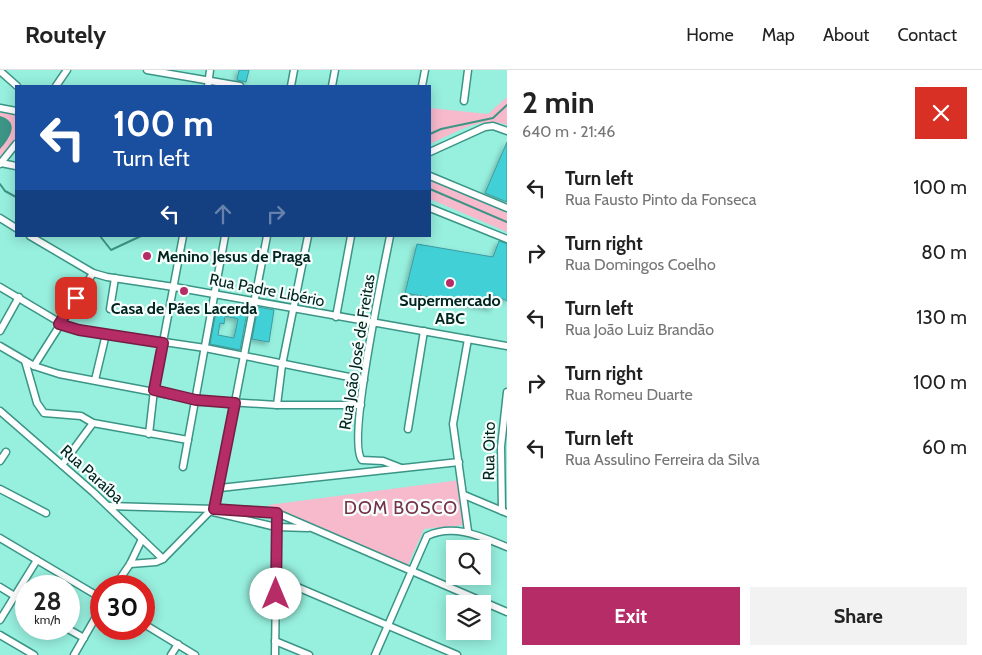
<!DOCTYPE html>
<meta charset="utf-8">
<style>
:root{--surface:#fff;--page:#f2f2f2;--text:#222;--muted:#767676;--line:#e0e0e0;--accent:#b62c66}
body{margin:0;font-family:Cabin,sans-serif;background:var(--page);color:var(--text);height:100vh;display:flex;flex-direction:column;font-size:19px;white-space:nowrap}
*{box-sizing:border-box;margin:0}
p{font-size:16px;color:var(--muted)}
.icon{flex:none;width:28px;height:28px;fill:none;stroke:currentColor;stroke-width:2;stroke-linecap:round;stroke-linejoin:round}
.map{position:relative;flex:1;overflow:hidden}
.drawer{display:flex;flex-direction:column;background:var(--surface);width:475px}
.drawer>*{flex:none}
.hud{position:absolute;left:15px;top:15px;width:416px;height:152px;border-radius:0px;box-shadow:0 2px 12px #0003;background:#1a4fa0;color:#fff;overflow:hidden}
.fabs{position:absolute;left:446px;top:470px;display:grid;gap:10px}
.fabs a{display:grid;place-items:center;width:45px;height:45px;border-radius:0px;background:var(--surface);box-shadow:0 2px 12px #0003;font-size:25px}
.speed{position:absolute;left:15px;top:505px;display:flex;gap:10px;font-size:25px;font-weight:700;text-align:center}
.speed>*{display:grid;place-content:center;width:65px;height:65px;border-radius:50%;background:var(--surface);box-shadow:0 2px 12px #0003;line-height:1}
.speed small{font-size:12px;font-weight:400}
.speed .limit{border:8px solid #d22;background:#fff;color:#111}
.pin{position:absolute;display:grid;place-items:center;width:42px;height:42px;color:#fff;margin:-21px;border-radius:10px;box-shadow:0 2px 8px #0006}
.me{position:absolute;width:55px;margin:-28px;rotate:0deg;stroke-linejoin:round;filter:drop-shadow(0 0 4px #0008)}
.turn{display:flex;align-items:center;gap:18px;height:105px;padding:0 15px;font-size:22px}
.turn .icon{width:65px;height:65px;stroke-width:2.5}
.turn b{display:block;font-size:35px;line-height:42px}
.lanes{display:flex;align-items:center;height:48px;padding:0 15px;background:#0003;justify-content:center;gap:25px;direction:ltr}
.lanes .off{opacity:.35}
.round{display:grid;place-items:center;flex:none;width:52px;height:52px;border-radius:0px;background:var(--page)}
.head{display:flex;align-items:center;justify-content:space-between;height:85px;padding:0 15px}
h1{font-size:30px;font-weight:800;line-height:38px}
.primary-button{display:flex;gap:10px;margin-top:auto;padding:10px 15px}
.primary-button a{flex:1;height:58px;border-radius:0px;background:var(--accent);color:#fff;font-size:20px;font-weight:800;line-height:58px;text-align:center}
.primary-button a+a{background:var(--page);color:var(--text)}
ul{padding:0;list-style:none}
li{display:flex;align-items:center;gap:15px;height:65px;padding:0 15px}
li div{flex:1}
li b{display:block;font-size:19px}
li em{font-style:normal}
header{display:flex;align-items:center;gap:30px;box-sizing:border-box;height:70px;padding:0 25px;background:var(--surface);border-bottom:1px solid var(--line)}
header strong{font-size:24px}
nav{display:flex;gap:28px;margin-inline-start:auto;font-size:18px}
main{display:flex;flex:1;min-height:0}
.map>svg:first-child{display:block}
</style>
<header>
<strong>Routely</strong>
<nav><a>Home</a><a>Map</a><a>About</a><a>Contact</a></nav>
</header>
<main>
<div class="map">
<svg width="507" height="585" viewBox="0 0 507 585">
<defs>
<filter id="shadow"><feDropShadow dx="-2.5" dy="2.5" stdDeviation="2.5" flood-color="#0004"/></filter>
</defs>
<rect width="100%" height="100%" fill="#97efde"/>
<!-- green -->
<g fill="#f7bacc">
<path d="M507,27V55C481,45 453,64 430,74V38L488,44Z"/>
<polygon points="0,42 16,44 16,68 0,87"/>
<polygon points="430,110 507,143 507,162 430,129"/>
<polygon points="460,410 465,455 424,459 408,495 268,435"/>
</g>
<!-- water -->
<path fill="#3c9585" d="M0,46C21,52 9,69 0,79Z"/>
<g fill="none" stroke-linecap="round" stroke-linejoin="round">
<!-- stream -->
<g stroke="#3c9585" stroke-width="2">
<polyline points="430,64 441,59 493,48 507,35"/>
<polyline points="0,114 5,121 16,127"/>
<polyline points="430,119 507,152"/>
<polyline points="100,166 111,180 141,166"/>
</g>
</g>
<!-- building -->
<g fill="#43d0d7" stroke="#3b9ba1" fill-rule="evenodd" filter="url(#shadow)">
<polygon points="239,0 249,0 246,12 237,10"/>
<polygon points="507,72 507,132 485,123"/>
<polygon points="499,171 507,174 507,231 495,225 492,238 405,223 417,174 493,187"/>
<path d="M217,236L247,242L240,280L210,274ZM225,246L238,249L234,268L218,265L220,253L224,254Z"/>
<polygon points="258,237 274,240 269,272 252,269"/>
</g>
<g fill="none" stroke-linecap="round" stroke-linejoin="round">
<defs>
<g id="minor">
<polyline points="147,0 240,16"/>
<polyline points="0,1 17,16"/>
<polyline points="56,16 67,0"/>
<polyline points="208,16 210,0"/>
<polyline points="291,16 294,0"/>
<polyline points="332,16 335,0"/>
<polyline points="422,16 425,0"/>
<polyline points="464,31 468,0"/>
<polyline points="0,38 16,41"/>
<polyline points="430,82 485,57 493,56 507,61"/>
<polyline points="1,93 16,96"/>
<polyline points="0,94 16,74"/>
<polyline points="430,106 507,138"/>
<polyline points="430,138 507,169"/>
<polyline points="0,148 16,158"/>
<polyline points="30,166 93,203 107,207 174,217 507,276"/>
<path d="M390,166C384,198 346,372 362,390L383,391L401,398"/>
<polyline points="0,217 69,258 205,278 364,310"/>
<polyline points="110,239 115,208"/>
<polyline points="336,247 351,166"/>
<polyline points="0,261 19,227"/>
<polyline points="0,276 34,296 59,304 196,330 277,335 361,335"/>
<polyline points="25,291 37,333 44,343 81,346 93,353 188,370"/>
<polyline points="34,296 93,203"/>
<polyline points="95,310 106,264"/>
<polyline points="277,335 282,295 308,166"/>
<polyline points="0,341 93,422 163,489"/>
<polyline points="408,359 424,261"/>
<polyline points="149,364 154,320 183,166"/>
<polyline points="0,391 6,382"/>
<polyline points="62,395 93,353"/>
<polyline points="183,397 225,166"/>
<polyline points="220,418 459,392"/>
<polyline points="0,419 46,443"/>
<polyline points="464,425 507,443"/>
<polyline points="108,436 250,440 277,443 507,542"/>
<polyline points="502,441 501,377 507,322"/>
<polyline points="213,442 276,457 308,458"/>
<polyline points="468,461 453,354 468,269"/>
<polyline points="0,468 101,528"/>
<polyline points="130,494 156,492 163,489 215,436 267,166"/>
<polyline points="276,508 457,585"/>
<polyline points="115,516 130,494 142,469"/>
<polyline points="0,517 26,533"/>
<polyline points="0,550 37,490"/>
<polyline points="144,554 195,585"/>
<polyline points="68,559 84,568"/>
<polyline points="0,565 34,585"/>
<polyline points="275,571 309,585"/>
<polyline points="74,585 101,538"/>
<polyline points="171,585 178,574"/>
<polyline points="275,585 277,443"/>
<path d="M375,585L427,466C454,453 482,467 507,477"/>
</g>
</defs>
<!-- minor casing -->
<use href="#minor" stroke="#3b9586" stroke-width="9"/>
<!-- minor -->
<use href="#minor" stroke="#fff" stroke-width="6"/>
</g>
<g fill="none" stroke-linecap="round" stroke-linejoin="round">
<defs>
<polyline id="route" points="76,228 59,254 79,260 163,273 154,320 196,330 235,333 214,439 277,443 276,524"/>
</defs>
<!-- route casing -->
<use href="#route" stroke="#761d42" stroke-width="12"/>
<!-- route -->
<use href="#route" stroke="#b62c66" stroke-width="9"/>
</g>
<!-- markers -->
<g fill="#b62c66" stroke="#f7fffd" stroke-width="2">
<circle cx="147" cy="186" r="5"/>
<circle cx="450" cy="213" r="5"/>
<circle cx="184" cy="221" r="5"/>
</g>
<g text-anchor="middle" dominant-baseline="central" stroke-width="4.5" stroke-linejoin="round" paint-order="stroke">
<!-- poi labels -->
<g font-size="16" font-weight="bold" fill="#00241e" stroke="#f7fffd">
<text x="157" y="186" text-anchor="start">Menino Jesus de Praga</text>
<text x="450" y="230">Supermercado<tspan x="450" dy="18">ABC</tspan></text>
<text x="184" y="238">Casa de Pães Lacerda</text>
</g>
<!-- street labels -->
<g font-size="16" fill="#00241e" stroke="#f7fffd">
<text transform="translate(267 220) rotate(11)">Rua Padre Libério</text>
<text transform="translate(357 282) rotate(-81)">Rua João José de Freitas</text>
<text transform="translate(489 381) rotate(-89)">Rua Oito</text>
<text transform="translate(92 404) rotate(42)">Rua Paraíba</text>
</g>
<!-- neighbourhood labels -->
<g font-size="18" letter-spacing="1" fill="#76314a" stroke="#f7fffd">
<text x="401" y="438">DOM BOSCO</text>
</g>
</g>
</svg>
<div class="fabs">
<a><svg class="icon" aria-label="search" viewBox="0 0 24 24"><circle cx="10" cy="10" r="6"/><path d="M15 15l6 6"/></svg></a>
<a><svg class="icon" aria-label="layers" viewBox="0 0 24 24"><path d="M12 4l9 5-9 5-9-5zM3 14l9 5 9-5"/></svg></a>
</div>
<div class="speed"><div>28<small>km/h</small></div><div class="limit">30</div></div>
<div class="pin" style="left:76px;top:228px;background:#d93025"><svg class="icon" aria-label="arrive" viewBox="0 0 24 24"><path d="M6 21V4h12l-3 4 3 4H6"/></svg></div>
<svg class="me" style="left:276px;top:524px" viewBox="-20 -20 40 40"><circle r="19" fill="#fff"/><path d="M0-13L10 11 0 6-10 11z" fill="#b62c66"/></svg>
<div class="hud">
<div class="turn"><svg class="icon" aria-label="left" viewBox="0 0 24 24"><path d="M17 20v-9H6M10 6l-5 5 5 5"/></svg><div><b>100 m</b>Turn left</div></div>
<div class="lanes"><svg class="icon" aria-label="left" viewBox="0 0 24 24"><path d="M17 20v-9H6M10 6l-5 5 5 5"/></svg><svg class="icon off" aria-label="ahead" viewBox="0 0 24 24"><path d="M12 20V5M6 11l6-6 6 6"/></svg><svg class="icon off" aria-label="right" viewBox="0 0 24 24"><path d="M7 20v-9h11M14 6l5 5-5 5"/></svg></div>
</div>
</div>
<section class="drawer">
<div class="head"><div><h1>2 min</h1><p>640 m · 21:46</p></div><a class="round" style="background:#d93025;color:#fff"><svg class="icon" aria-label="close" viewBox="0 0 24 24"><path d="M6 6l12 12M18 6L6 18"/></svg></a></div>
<ul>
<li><svg class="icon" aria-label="left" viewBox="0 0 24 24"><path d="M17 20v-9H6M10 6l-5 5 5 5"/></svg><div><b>Turn left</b><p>Rua Fausto Pinto da Fonseca</p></div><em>100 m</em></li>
<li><svg class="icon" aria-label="right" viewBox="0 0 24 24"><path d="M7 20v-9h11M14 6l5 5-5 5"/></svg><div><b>Turn right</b><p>Rua Domingos Coelho</p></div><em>80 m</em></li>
<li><svg class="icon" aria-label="left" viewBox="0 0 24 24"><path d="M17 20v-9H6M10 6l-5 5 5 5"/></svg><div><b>Turn left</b><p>Rua João Luiz Brandão</p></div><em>130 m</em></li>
<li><svg class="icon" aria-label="right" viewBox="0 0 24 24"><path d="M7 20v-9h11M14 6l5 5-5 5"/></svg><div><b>Turn right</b><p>Rua Romeu Duarte</p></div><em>100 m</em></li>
<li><svg class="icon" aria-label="left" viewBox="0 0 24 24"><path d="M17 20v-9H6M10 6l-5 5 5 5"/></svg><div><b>Turn left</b><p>Rua Assulino Ferreira da Silva</p></div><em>60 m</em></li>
</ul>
<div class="primary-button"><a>Exit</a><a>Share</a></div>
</section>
</main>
